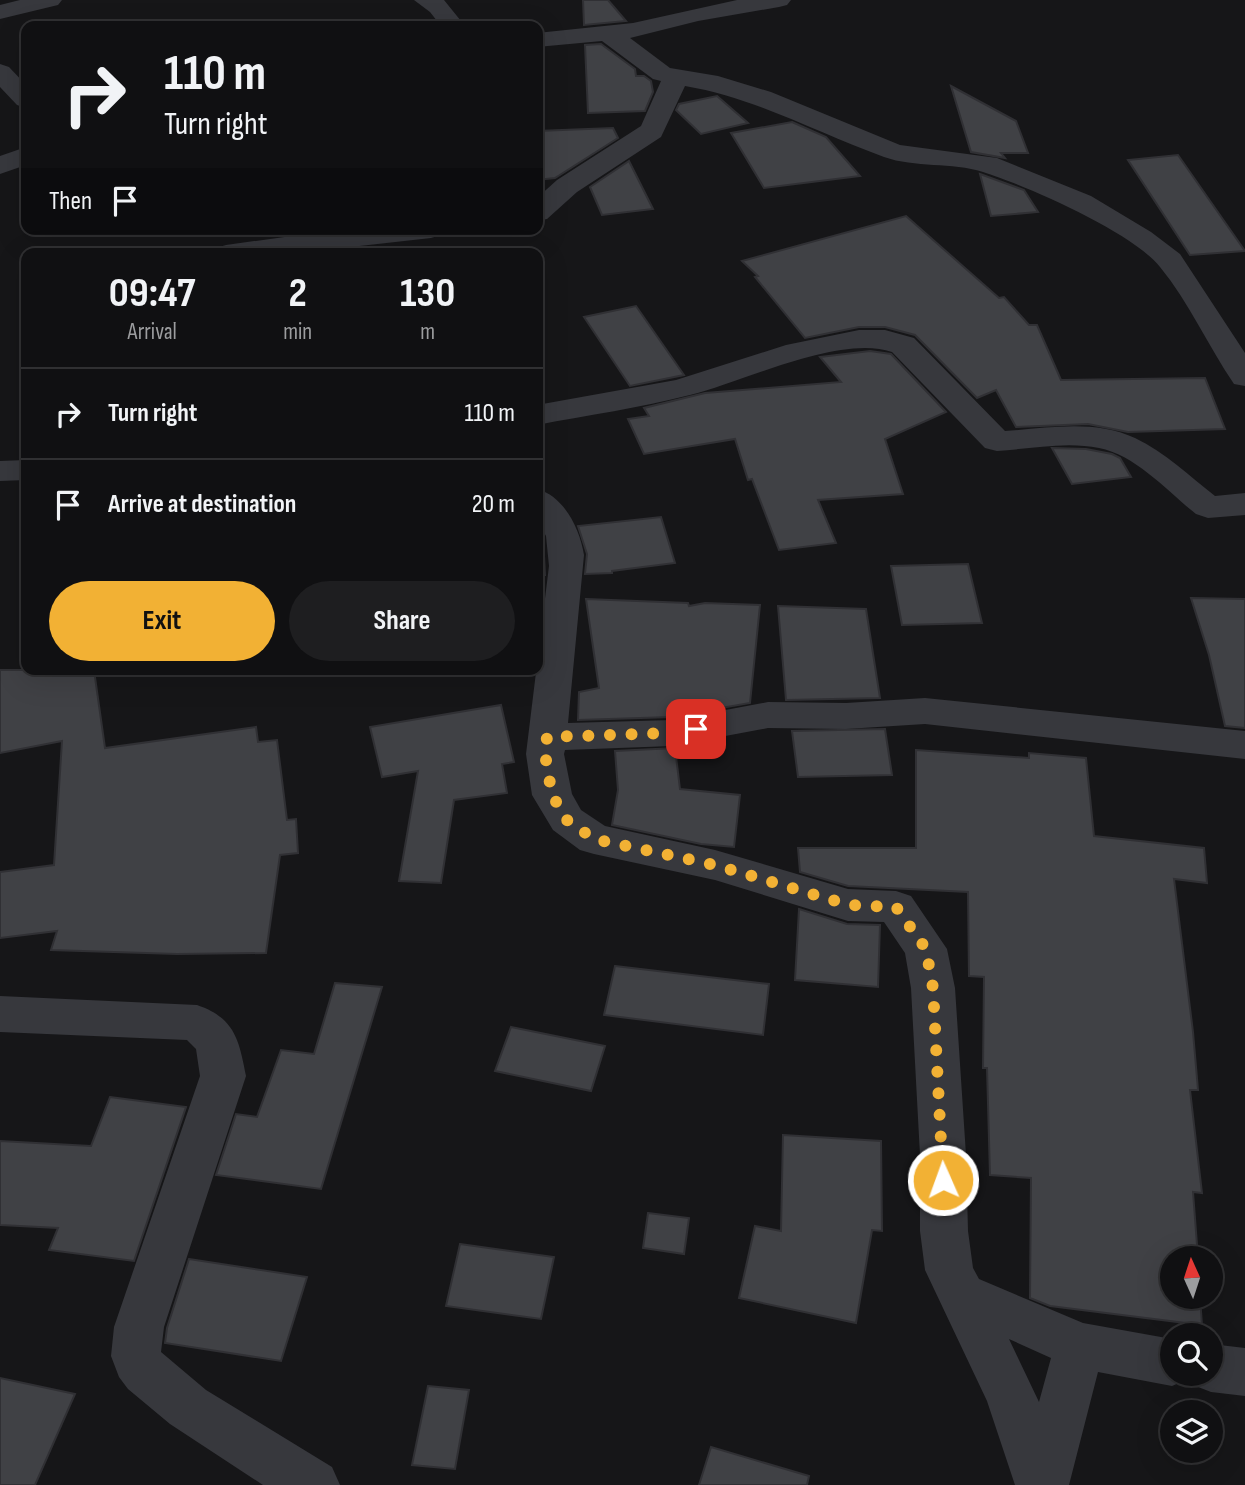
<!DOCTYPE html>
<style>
:root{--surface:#101012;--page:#1e1e20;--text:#f1f3f6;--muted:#9c9d9f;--line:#303032;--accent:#f2b134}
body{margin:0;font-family:"Sofia Sans Condensed",sans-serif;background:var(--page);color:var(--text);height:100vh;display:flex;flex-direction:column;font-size:26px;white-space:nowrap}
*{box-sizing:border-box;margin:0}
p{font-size:23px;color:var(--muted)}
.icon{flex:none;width:38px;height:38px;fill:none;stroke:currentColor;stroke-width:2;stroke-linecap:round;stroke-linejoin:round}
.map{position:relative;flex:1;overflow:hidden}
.details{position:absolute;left:21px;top:248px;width:522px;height:427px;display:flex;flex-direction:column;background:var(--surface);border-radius:14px;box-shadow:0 7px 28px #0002,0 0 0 2px var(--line)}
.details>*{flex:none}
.top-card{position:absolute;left:21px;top:21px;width:522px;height:214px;border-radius:14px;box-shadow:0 7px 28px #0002,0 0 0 2px var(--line);background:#101012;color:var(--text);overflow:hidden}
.needle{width:46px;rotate:357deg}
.tools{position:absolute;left:1160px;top:1246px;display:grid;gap:14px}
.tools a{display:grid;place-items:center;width:63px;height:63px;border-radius:50%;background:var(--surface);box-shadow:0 7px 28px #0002,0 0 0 2px var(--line);font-size:35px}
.pin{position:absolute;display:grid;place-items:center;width:60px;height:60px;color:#fff;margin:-30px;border-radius:14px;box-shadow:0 4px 10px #0006}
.me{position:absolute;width:77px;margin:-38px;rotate:358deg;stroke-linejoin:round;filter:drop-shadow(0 0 5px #0008)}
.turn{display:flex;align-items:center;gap:24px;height:147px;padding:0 28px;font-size:32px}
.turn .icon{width:91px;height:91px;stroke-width:2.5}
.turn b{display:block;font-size:49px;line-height:60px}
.then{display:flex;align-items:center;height:66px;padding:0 28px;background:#0003;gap:14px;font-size:26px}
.eta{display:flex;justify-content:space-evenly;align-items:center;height:119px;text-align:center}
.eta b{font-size:42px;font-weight:700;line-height:49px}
.primary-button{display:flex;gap:14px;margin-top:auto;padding:14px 28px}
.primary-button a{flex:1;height:80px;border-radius:42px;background:var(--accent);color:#111;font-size:28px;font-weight:700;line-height:80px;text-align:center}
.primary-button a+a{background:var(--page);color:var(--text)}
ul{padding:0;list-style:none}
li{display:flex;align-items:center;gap:21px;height:91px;padding:0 28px;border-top:2px solid var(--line)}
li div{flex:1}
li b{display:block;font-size:26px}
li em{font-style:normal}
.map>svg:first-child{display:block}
</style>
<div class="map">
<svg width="1245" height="1485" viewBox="0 0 1245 1485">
<rect width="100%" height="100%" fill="#161618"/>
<!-- building -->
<g fill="#404145" stroke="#303034" stroke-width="2">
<polygon points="583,0 608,0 626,21 584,25"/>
<polygon points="601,44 635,69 636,76 644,76 651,81 653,92 645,111 588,113 585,45"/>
<polygon points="951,86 1016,121 1028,153 1001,153 1005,158 971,152"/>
<polygon points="717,96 748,123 701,134 676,110 679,104"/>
<polygon points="792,122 826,137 860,176 764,188 731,133"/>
<polygon points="613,128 618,138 555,178 537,180 537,131"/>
<polygon points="1178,155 1245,251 1190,255 1128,160"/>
<polygon points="629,161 653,209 602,215 590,187"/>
<polygon points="980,174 1024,190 1038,212 991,216"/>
<polygon points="906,216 999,298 1004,297 1029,325 1037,325 1061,380 1205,378 1225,429 1128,432 1088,424 1016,427 996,390 977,398 915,335 885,327 859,327 805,338 755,277 758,276 742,261"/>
<polygon points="636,306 684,375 630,386 584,317"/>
<polygon points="870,351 891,354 946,412 885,439 903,494 818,500 836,543 779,550 752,479 748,480 735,439 644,454 628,419 649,416 644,408 705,393 841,382 820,357"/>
<polygon points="1052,448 1086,449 1112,454 1120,458 1131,477 1072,484"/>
<polygon points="661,517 675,563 612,571 612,573 585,574 587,554 578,526"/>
<polygon points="537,530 543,537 545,575 537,575"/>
<polygon points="968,564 982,623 902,625 891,566"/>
<polygon points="1191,598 1245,599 1245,728 1225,726 1209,655"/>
<polygon points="586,599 688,603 689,606 705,603 760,605 750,703 698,712 670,714 671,717 578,720 579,692 599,688"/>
<polygon points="778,606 866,609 880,698 786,700"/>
<polygon points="0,670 94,670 105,748 256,727 258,742 277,740 287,820 296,819 298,853 280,855 266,953 177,954 51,950 57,931 0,938 0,872 54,865 62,741 0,753"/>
<polygon points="501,705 514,762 502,764 507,793 454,800 441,883 399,881 418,771 382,777 370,727"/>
<polygon points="885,729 892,775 798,777 792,731"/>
<polygon points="675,748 680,789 740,795 734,847 701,844 612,825 618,790 615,751"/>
<polygon points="916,750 1029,758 1029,753 1086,758 1094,836 1204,848 1207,883 1174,879 1193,1032 1198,1090 1190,1090 1202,1193 1193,1192 1198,1258 1172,1258 1172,1297 1200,1297 1202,1325 1050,1306 1030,1298 1031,1178 990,1175 987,1068 983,1068 984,977 969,976 968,892 848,886 800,872 798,848 916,848"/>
<polygon points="799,909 847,924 880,925 878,987 795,980"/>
<polygon points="615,966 769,984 763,1035 604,1015"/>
<polygon points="335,983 382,987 321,1189 216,1175 236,1114 257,1117 281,1050 314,1054"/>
<polygon points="511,1027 605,1046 591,1091 495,1071"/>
<polygon points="110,1097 186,1107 134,1261 49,1250 58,1228 0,1225 0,1141 91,1146"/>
<polygon points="783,1135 881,1141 882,1231 872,1230 856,1323 739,1298 755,1226 781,1231"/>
<polygon points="648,1213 689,1218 684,1254 643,1248"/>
<polygon points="460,1244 554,1257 541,1319 446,1306"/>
<polygon points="189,1259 307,1277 281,1361 165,1343 167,1328"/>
<polygon points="0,1378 75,1394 35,1485 0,1485"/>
<polygon points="428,1386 469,1390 455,1469 412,1465"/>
<polygon points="711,1447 809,1476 807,1485 699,1485"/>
</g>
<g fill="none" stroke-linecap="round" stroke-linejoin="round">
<!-- minor -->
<g fill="#37383d" fill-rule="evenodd">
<polygon points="20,0 62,0 58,5 0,19 0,5"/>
<polygon points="414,0 444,0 465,26 441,26 430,12"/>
<path d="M737,0H791L787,5L779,7L698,21L630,38L670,68L718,76L771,92L900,145L997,158L1091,196L1151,232L1180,254L1245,353V386L1234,384C1208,346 1189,302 1160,267C1132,232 1027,186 983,172C952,162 915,168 884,157C817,133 756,98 685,86L661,137L577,192L547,219L537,221V198L557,180L641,126L661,81L653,79L602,41L537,47V33L633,23Z"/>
<polygon points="0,64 9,67 26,85 26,108 17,105 0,87"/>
<polygon points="26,147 26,165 0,174 0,156"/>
<polygon points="445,229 441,235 431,238 288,254 212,254 216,248 226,245 342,229"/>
<path d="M859,330H885L914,338L1005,431C1049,428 1094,419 1135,438C1165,452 1189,476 1215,496L1245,493V515L1208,518L1196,514C1168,492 1136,455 1099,448C1066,441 1030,449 997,451L985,448L892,352C840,334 743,382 690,395C640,408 588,415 537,425V405L676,380L786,345Z"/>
<polygon points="26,460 26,480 0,481 0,461"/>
<path d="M537,489C564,496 580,529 584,555L568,723L672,720L768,702L846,703L925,698L1245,731V759L925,724L846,729L768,728L672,746L565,750L564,754L572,794L581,810L605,826L715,850L848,889L896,891L911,896L947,949L955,988L966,1155L968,1231L973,1268L979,1279L1083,1323L1172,1339V1374H1211V1344L1245,1348V1396L1211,1392L1193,1385L1190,1378L1172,1386L1098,1372L1069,1485H1015L987,1401L925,1270L920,1231V1155L911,988L905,953L884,922L848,921L715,880L594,854L580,850L553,830L532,795L526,754L549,566L546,536L537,520ZM1009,1339L1051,1358L1039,1402Z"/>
<path d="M0,996L197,1005C235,1018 239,1040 246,1076L164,1327L161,1352L206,1390L332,1467L340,1485H263L170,1424L128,1389L119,1377L111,1356L114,1327L200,1076L196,1049L187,1040L0,1032Z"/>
</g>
</g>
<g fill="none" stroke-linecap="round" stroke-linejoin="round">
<!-- route -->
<polyline stroke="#f2b134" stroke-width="12" stroke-dasharray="0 21.6" points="696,729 672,733 547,737 545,754 552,795 567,820 594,839 715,865 849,905 896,907 926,949 933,988 943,1180"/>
</g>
</svg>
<div class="tools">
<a><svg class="needle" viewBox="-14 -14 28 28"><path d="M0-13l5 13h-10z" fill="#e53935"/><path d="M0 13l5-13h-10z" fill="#9c9d9f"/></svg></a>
<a><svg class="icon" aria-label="search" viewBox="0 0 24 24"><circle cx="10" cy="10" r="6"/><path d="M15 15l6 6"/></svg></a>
<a><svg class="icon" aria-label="layers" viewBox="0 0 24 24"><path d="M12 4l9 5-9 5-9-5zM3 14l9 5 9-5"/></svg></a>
</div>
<div class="pin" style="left:696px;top:729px;background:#d93025"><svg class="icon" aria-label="arrive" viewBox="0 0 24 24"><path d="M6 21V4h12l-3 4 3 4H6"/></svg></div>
<svg class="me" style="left:943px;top:1180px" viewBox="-20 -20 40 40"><circle r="17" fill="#f2b134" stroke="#fff" stroke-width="3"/><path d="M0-11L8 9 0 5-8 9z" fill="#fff"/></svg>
<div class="top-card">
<div class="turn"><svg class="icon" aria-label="right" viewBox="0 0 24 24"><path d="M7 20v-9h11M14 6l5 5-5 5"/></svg><div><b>110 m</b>Turn right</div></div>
<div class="then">Then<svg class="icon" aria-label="arrive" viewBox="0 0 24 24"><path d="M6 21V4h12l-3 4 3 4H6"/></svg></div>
</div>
<section class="details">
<div class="eta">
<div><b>09:47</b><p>Arrival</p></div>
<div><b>2</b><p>min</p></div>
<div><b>130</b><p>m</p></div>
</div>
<ul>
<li><svg class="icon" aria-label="right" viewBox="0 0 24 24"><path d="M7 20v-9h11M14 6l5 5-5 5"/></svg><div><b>Turn right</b></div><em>110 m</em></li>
<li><svg class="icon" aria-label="arrive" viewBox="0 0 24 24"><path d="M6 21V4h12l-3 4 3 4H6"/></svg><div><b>Arrive at destination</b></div><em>20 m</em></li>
</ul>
<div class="primary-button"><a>Exit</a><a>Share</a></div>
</section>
</div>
